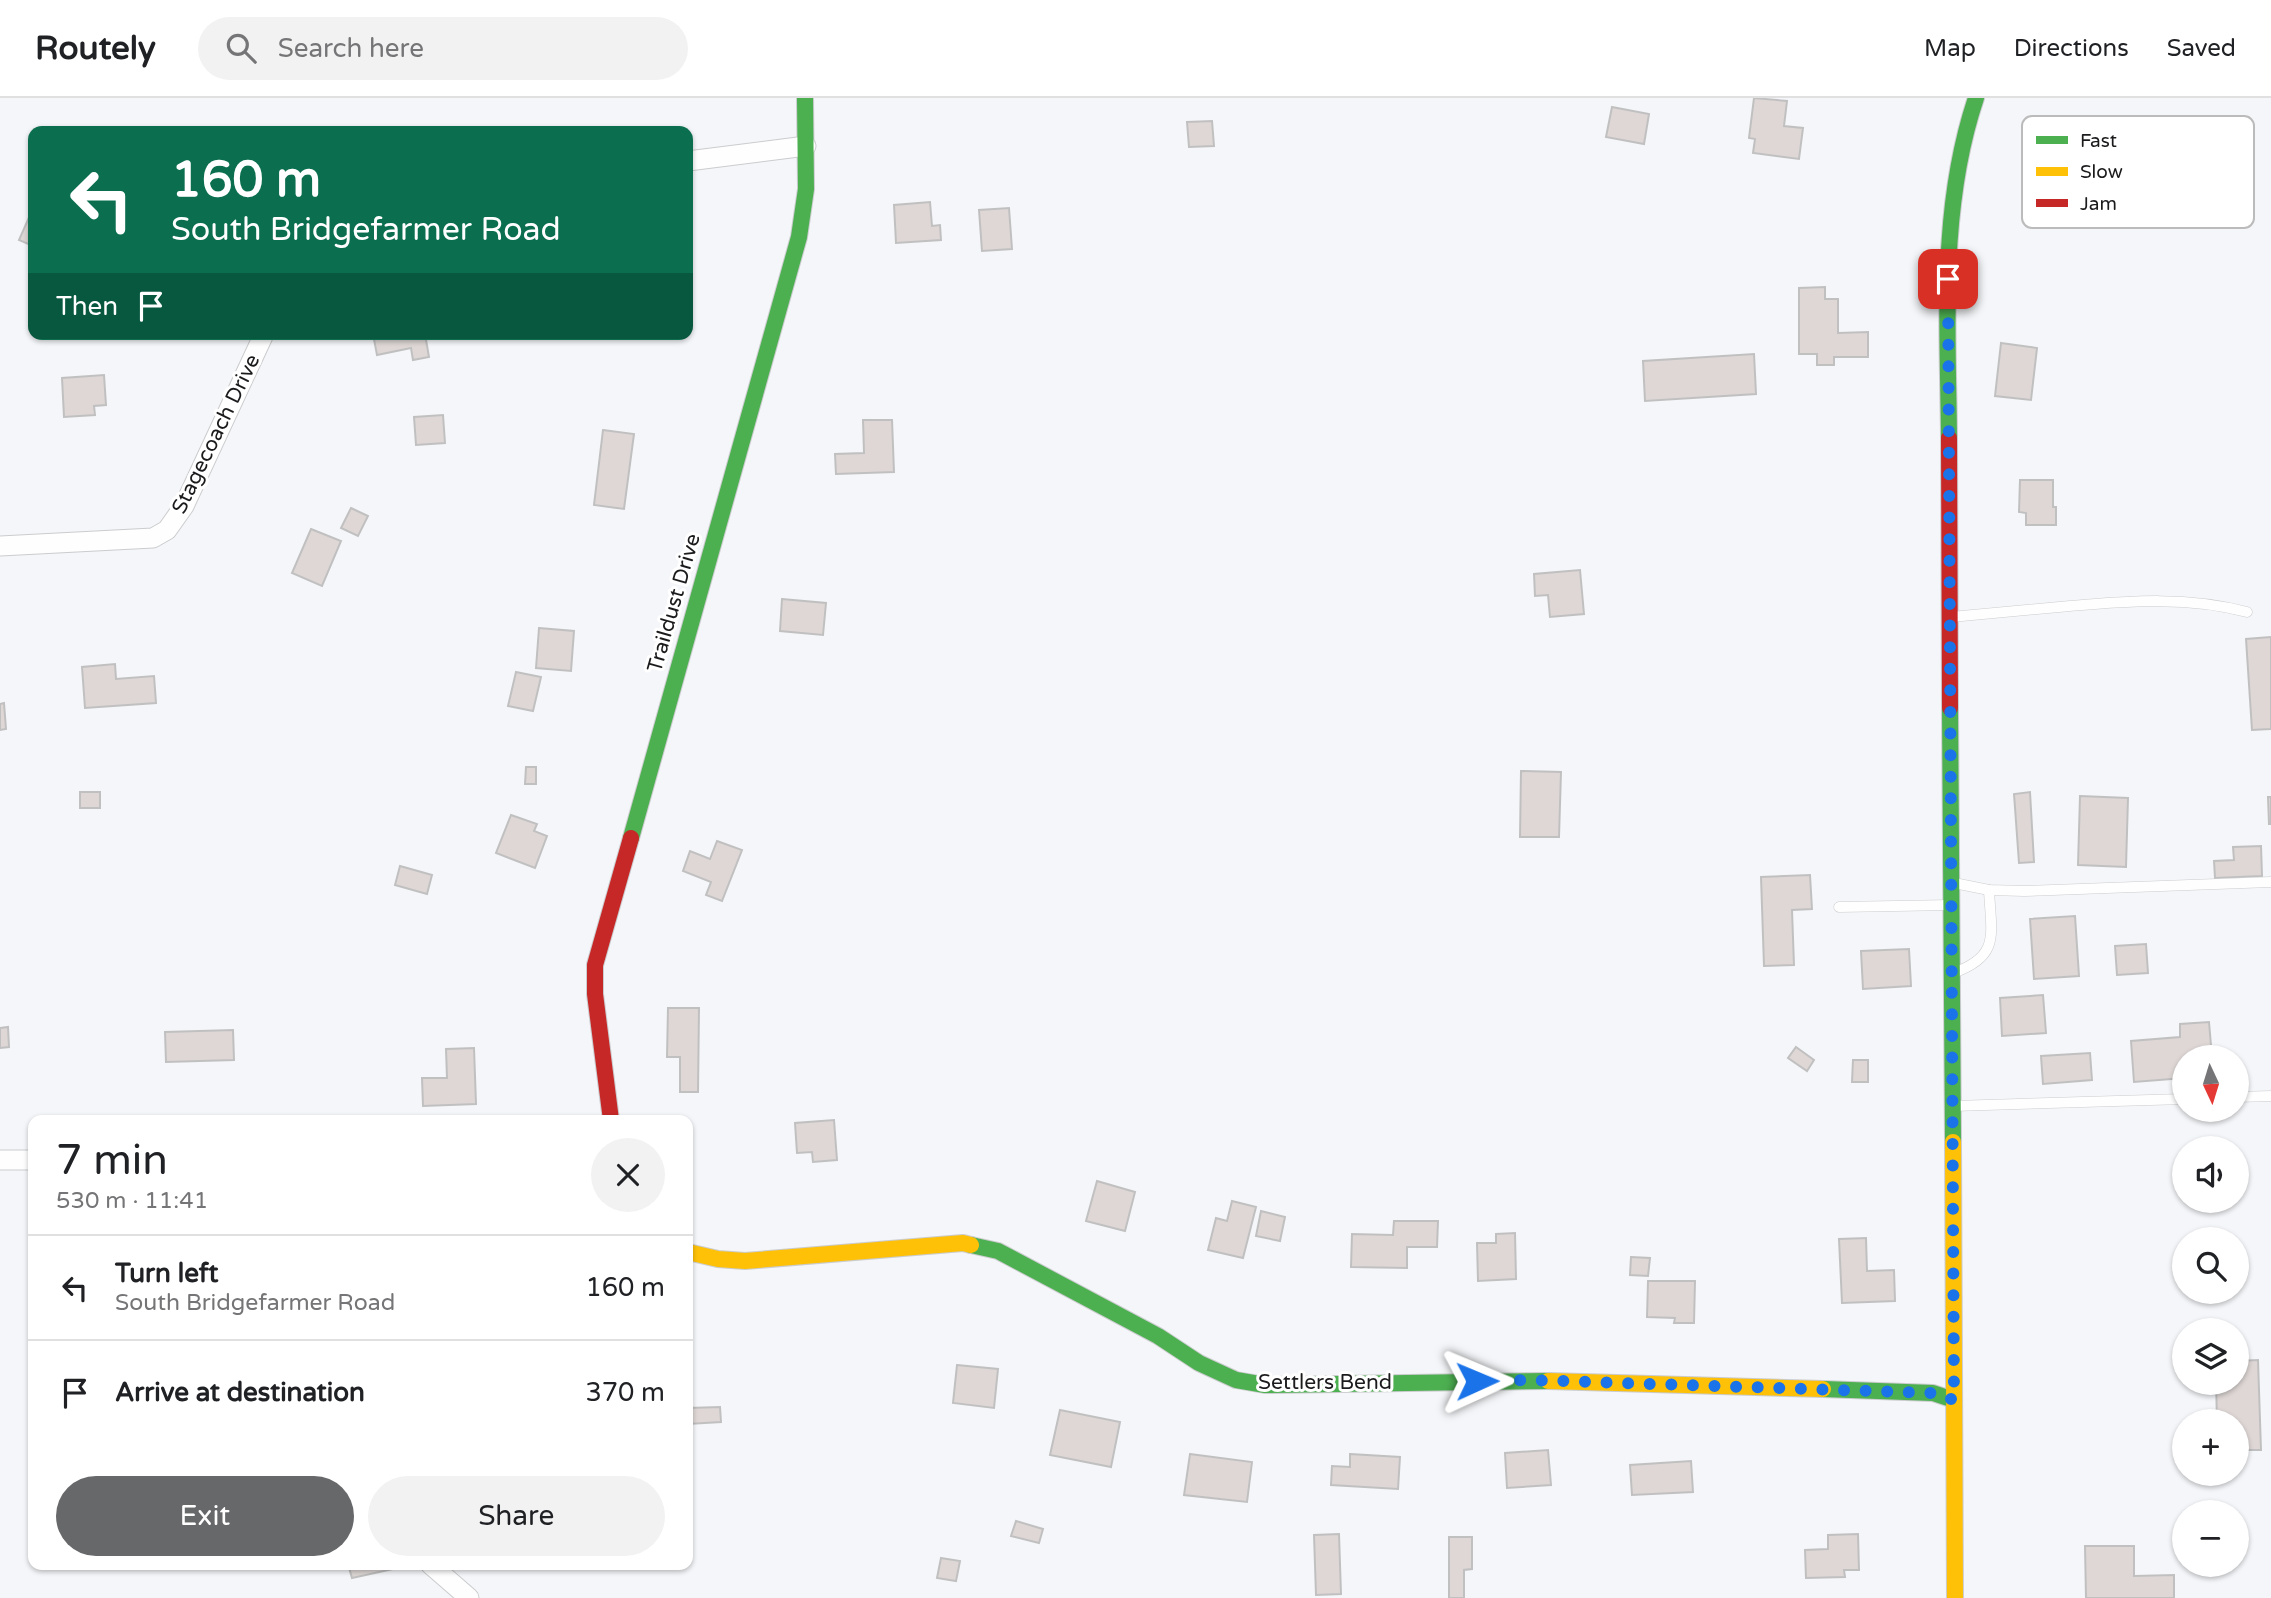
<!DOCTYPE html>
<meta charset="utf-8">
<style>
:root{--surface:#fff;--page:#f2f2f2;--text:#202124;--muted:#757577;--line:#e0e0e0;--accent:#67686a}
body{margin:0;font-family:"Varela Round",sans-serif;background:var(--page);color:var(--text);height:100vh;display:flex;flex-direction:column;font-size:26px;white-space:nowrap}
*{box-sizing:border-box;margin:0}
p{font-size:23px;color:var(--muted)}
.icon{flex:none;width:38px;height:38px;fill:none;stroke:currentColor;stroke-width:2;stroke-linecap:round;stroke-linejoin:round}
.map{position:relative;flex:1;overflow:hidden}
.sheet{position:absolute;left:28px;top:1017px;width:665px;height:455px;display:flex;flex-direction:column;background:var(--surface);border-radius:14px;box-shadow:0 2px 5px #0004}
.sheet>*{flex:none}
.guide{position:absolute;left:28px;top:28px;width:665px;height:214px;border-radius:14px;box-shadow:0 2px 5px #0004;background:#0b6e4f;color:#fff;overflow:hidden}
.needle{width:46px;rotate:176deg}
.fabs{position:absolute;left:2172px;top:947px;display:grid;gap:14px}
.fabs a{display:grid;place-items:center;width:77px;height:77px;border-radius:50%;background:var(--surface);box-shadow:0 2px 5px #0004;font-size:35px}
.pin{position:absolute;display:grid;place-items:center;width:60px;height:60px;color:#fff;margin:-30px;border-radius:14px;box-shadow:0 4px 10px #0006}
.me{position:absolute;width:77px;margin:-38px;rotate:89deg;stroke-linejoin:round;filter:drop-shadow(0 0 5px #0008)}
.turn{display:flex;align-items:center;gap:24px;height:147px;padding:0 28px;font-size:32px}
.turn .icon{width:91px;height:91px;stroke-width:2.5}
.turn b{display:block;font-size:49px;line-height:60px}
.then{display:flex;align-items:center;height:66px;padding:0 28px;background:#0003;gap:14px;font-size:26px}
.round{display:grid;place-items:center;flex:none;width:74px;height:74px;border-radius:37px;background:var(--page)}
.overview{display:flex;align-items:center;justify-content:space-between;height:119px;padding:0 28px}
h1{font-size:42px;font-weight:600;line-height:52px}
.button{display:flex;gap:14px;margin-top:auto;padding:14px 28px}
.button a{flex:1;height:80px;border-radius:42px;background:var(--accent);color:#fff;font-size:28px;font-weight:600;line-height:80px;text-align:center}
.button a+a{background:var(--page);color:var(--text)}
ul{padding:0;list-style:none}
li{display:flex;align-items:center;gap:21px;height:105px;padding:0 28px;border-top:2px solid var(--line)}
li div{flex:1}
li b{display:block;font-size:26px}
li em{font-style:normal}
header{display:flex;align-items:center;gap:42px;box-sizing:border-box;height:98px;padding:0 35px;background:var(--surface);border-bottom:2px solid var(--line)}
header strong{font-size:33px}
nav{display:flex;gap:38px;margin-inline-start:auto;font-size:24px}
.search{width:490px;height:63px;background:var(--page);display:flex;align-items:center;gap:18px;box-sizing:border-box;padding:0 24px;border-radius:38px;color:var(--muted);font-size:26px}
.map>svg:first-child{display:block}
</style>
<header>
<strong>Routely</strong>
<div class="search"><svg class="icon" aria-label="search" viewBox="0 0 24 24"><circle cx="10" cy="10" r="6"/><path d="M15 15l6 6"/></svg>Search here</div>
<nav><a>Map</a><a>Directions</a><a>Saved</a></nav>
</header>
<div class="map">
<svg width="2271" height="1500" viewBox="0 0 2271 1500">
<rect width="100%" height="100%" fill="#f5f6f9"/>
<!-- building -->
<g fill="#ded7d6" stroke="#c1c0c1" stroke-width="2">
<polygon points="1754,0 1787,3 1784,28 1803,30 1799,61 1753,55 1755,41 1749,40"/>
<polygon points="1612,9 1649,16 1644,46 1606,39"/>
<polygon points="1212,23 1214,48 1189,49 1187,24"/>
<polygon points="930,104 932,128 940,127 941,142 896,145 894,107"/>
<polygon points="1009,110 1012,151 982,153 979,112"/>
<polygon points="30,117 33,118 33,148 19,142"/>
<polygon points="1825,189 1825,201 1838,201 1838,235 1868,234 1868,259 1834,259 1834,267 1817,267 1817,256 1799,256 1799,190"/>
<polygon points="373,236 425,236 429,259 413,262 411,250 377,257"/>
<polygon points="2001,245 2037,250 2031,302 1995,298"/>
<polygon points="1754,256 1756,296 1645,303 1643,263"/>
<polygon points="104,277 106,307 94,308 95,317 64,319 62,280"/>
<polygon points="443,317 445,345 416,347 414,319"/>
<polygon points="863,322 892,322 894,374 836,376 835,356 864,355"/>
<polygon points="603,332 634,336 624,411 594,407"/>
<polygon points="2020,382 2053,382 2053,409 2056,409 2056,427 2026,427 2026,415 2019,414"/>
<polygon points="351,410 368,418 358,438 341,430"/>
<polygon points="311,431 341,443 322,488 292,475"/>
<polygon points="1580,472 1584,516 1550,519 1548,497 1535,498 1534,476"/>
<polygon points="782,501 826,505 823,537 780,533"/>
<polygon points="539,530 574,533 571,573 536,570"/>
<polygon points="2271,539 2271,631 2252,632 2246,541"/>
<polygon points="115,566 116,581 154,578 156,605 85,610 82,569"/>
<polygon points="516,574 541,579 533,613 508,608"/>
<polygon points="4,605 6,631 0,632 0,606"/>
<polygon points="526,669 536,669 536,686 525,686"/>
<polygon points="1521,673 1561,674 1559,739 1520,739"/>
<rect x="80" y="694" width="20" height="16"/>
<polygon points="2030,694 2034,764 2019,765 2014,696"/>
<polygon points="2080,698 2128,700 2126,769 2078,767"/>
<polygon points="2268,699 2271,699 2271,726 2269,726"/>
<polygon points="511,717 537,726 534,733 547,738 535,770 496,755"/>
<polygon points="717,743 742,752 722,803 706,797 711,784 683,773 690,753 710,761"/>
<polygon points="2261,748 2262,778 2215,780 2214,763 2234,762 2233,749"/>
<polygon points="400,768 432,777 427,796 395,787"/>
<polygon points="1810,777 1812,811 1792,812 1794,867 1764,868 1761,779"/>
<polygon points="2075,818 2079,878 2034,881 2030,821"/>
<polygon points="2146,846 2148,875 2117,877 2115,848"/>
<polygon points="1909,851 1911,888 1863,891 1861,853"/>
<polygon points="2043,897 2046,935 2002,938 2000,900"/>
<polygon points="668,910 699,910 698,994 680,994 680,959 667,959"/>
<polygon points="2209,924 2212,959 2184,959 2184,980 2134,984 2131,943 2180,939 2180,926"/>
<polygon points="8,929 9,949 0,950 0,930"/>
<polygon points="233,932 234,962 166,964 165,934"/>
<polygon points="1796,949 1814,962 1807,973 1788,960"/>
<polygon points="474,950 476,1006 423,1008 422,980 447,980 446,951"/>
<polygon points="2090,955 2092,982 2043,986 2041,958"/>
<polygon points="1853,962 1868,962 1868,984 1852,984"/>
<polygon points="834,1022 837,1062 813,1064 812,1054 797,1055 795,1025"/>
<polygon points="1097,1083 1135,1094 1125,1133 1086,1123"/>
<polygon points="1232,1103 1256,1109 1243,1160 1208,1152 1216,1120 1227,1123"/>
<polygon points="1261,1113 1285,1119 1280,1143 1256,1138"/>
<polygon points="1394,1123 1438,1123 1437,1149 1407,1149 1407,1170 1351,1169 1352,1136 1393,1137"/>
<polygon points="1515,1135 1516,1181 1478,1183 1477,1145 1496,1145 1496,1136"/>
<polygon points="1866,1140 1867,1173 1894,1172 1895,1203 1842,1205 1839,1141"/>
<polygon points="1631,1159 1650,1160 1648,1178 1630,1177"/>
<polygon points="1648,1183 1695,1183 1694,1225 1674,1225 1675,1220 1647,1219"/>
<polygon points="2258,1262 2261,1352 2236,1352 2236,1323 2217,1323 2216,1284 2236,1284 2236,1263"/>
<polygon points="957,1267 998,1271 994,1310 953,1305"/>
<polygon points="720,1309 721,1324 688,1326 688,1310"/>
<polygon points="1060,1312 1120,1324 1111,1369 1050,1357"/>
<polygon points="1548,1352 1551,1387 1507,1390 1505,1355"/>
<polygon points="1190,1356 1252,1364 1247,1404 1184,1397"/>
<polygon points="1350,1356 1400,1359 1398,1391 1331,1387 1332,1368 1350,1369"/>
<polygon points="1691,1363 1693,1394 1632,1397 1630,1367"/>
<polygon points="1016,1423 1043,1431 1039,1445 1011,1438"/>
<polygon points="1339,1436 1341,1496 1316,1497 1314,1437"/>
<polygon points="1858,1436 1859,1472 1844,1472 1845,1479 1806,1480 1805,1452 1828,1451 1828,1437"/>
<polygon points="1449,1439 1472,1439 1472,1471 1464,1472 1464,1500 1449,1500"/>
<polygon points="2085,1448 2134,1448 2134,1478 2174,1477 2174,1500 2086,1500"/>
<polygon points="941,1460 960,1463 956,1483 937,1480"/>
<polygon points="348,1466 392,1466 393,1471 352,1480"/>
</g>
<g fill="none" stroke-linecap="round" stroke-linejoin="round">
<defs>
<g id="lane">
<path d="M1952,519C1991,515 2030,512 2070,508C2130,503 2188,498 2247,514"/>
<polyline points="1954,785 1989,792 2024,793 2271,784"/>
<polyline points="1839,809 1951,807"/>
<path d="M1953,875C2001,858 1991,836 1989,792"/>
<polyline points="2236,999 2271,998"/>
<polyline points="1953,1008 2184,1001"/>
</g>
<g id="street">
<polyline points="688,63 806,48"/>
<polyline points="0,448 153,440 167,432 184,408 264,236"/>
<polyline points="0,1062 33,1062"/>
<polyline points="430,1466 469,1500"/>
</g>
<g id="fast">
<path d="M1949,340C1948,226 1939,110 1976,0"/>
<polyline points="1950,610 1953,1044"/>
<polyline points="631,740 799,139 806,91 805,0"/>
<polyline points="971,1147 998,1153 1158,1238 1199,1265 1236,1282 1265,1287 1548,1283"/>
<polyline points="1823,1291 1933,1295 1954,1302"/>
</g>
<g id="slow">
<polyline points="1953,1044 1955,1500"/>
<polyline points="688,1154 718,1161 745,1163 963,1145 971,1147"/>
<polyline points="1548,1283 1823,1291"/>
</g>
<g id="jam">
<polyline points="1949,340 1950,610"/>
<polyline points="611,1022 595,896 595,867 631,740"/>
</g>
</defs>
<!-- lane casing -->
<use href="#lane" stroke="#cbccce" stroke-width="11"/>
<!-- street casing -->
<use href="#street" stroke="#cbccce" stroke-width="21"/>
<!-- fast casing -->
<use href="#fast" stroke="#cbccce" stroke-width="18"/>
<!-- slow casing -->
<use href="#slow" stroke="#cbccce" stroke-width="18"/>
<!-- jam casing -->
<use href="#jam" stroke="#cbccce" stroke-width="18"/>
<!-- lane -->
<use href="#lane" stroke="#fefefe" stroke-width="10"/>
<!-- street -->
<use href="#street" stroke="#fefefe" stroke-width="19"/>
<!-- fast -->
<use href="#fast" stroke="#4caf50" stroke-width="16"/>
<!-- slow -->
<use href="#slow" stroke="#ffc107" stroke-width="16"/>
<!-- jam -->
<use href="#jam" stroke="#c62828" stroke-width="16"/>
</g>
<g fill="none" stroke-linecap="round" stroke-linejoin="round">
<!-- route -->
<polyline stroke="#1a73e8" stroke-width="12" stroke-dasharray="0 21.6" points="1477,1283 1529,1282 1933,1295 1954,1302 1948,181"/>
</g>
<g text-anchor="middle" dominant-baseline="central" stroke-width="6" stroke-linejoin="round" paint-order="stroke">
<!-- street labels -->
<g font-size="21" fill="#1b1b1d" stroke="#fff">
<text transform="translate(216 336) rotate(-64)">Stagecoach Drive</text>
<text transform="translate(674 505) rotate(-74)">Traildust Drive</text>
<text x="1325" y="1284">Settlers Bend</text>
</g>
</g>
<!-- legend -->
<rect x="2022" y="18" width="232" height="112" rx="10" fill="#fff" stroke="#bbb" stroke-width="2"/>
<rect x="2036" y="38" width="32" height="8" fill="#4caf50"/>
<rect x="2036" y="69" width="32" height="9" fill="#ffc107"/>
<rect x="2036" y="101" width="32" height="8" fill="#c62828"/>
<g font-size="19" fill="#1b1b1d">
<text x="2080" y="49">Fast</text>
<text x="2080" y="80">Slow</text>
<text x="2080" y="112">Jam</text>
</g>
</svg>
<div class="fabs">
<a><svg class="needle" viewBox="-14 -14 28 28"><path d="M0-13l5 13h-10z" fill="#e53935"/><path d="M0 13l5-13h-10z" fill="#757577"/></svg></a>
<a><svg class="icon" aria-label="sound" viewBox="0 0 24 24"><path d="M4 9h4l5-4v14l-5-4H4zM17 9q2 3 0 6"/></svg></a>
<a><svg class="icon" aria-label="search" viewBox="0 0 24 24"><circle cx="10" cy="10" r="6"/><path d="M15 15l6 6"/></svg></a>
<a><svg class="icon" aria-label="layers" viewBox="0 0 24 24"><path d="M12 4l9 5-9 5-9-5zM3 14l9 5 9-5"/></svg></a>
<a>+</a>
<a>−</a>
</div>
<div class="pin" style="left:1948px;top:181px;background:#d93025"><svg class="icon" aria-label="arrive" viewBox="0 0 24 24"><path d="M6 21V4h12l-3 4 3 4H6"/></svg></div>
<svg class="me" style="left:1477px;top:1283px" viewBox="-20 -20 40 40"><path d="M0-17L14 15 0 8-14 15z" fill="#1a73e8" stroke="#fff" stroke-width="4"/></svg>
<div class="guide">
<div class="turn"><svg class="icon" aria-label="left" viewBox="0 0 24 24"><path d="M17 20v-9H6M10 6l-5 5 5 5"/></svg><div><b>160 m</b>South Bridgefarmer Road</div></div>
<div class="then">Then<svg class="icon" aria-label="arrive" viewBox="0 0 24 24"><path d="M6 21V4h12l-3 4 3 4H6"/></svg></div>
</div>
<section class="sheet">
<div class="overview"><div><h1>7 min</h1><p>530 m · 11:41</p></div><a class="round"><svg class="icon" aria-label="close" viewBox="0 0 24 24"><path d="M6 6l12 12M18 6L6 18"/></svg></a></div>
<ul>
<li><svg class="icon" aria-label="left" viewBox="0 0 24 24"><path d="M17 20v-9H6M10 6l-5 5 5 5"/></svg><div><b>Turn left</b><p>South Bridgefarmer Road</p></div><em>160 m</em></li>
<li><svg class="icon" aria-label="arrive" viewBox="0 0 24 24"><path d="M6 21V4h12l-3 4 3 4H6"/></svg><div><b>Arrive at destination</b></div><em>370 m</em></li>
</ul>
<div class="button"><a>Exit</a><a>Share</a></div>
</section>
</div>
